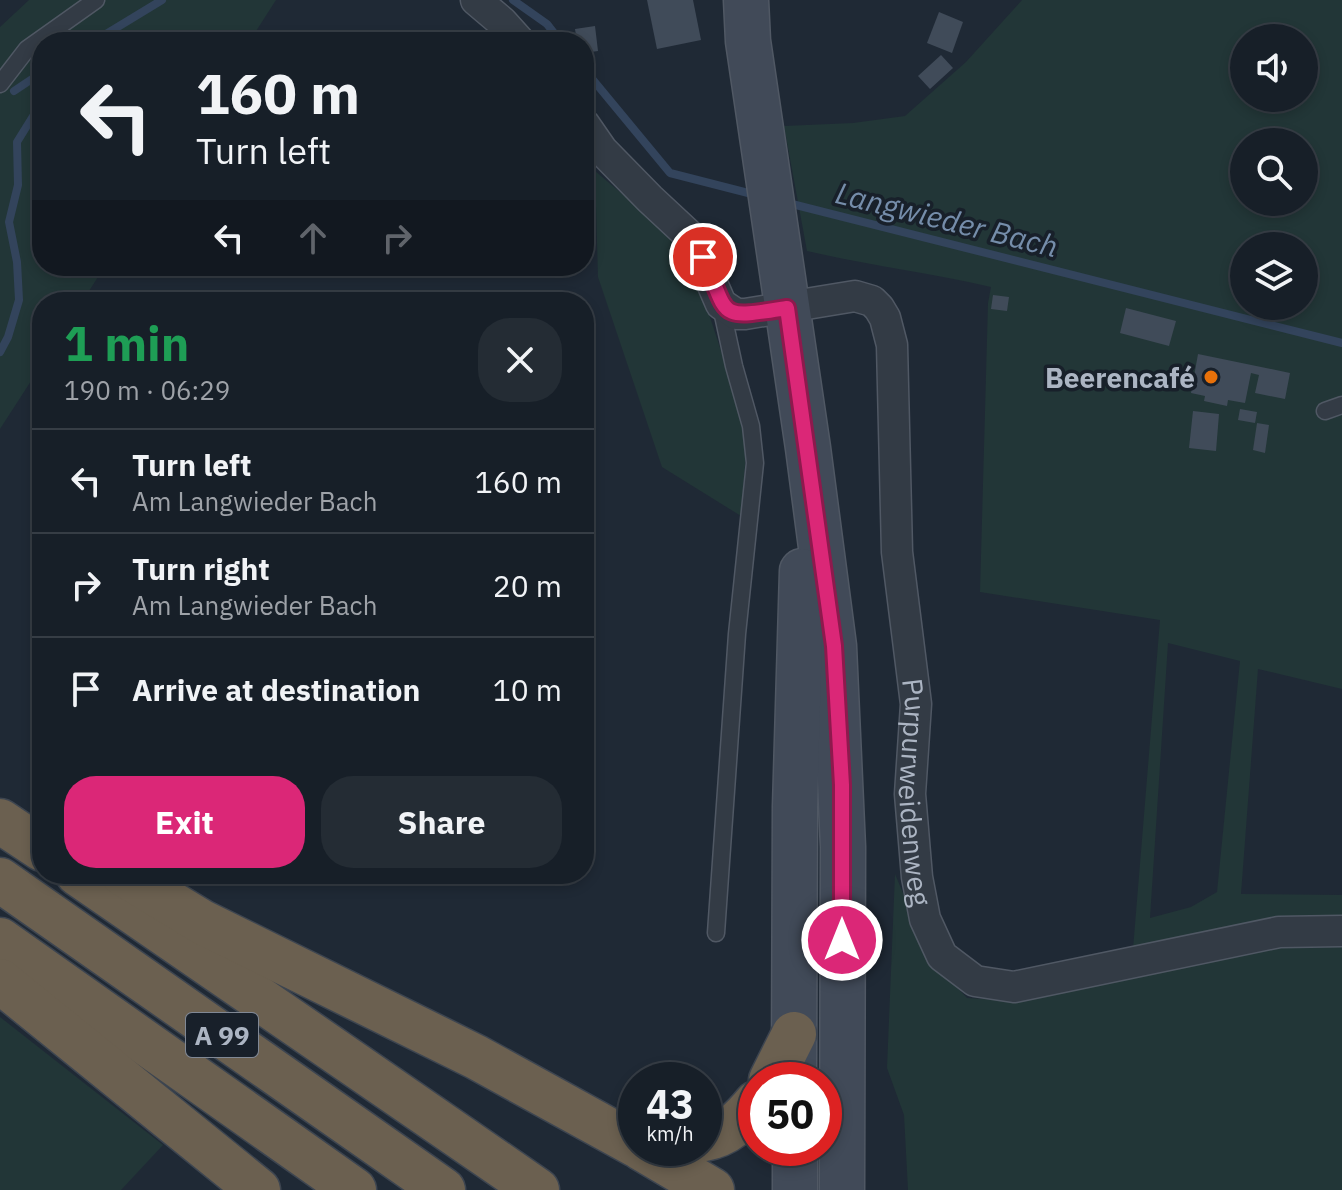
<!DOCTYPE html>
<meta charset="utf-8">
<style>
:root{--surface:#171f28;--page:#242c34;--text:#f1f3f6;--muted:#9ea2a8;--line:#363d45;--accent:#db2777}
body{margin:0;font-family:"IBM Plex Sans",sans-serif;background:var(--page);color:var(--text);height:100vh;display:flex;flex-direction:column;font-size:30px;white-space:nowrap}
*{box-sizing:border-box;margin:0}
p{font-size:26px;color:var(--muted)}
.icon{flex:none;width:44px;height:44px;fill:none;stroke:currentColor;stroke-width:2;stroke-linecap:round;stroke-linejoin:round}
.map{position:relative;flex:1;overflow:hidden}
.drawer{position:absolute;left:32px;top:292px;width:562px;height:592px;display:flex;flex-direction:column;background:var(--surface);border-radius:32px;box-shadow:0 4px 12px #0003,0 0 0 2px var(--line)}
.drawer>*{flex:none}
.hud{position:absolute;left:32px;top:32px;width:562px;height:244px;border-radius:32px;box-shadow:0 4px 12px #0003,0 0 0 2px var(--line);background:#171f28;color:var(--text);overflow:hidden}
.fabs{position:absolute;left:1230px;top:24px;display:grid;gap:16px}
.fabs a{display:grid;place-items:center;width:88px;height:88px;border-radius:50%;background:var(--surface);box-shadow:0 4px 12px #0003,0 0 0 2px var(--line);font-size:40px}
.speed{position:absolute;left:618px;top:1062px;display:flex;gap:16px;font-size:40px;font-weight:700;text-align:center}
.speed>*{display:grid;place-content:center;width:104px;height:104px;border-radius:50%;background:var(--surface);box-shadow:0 4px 12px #0003,0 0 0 2px var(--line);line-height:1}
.speed small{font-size:20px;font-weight:400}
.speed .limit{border:12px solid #d22;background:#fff;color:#111}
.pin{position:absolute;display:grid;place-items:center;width:68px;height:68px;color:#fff;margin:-34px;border:4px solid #fff;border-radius:50%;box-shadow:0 2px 8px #0007}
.me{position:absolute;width:88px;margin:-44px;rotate:0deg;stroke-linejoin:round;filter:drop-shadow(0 0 6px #0008)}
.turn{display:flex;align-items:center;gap:28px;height:168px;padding:0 32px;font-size:36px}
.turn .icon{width:104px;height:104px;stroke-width:2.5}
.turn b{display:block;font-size:56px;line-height:68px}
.lanes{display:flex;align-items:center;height:76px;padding:0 32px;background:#0003;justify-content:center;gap:40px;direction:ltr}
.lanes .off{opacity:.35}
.round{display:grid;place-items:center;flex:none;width:84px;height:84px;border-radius:32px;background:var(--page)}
.summary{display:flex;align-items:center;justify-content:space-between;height:136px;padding:0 32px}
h1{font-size:48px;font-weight:700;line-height:60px;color:#1e9e55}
.cta{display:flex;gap:16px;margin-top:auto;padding:16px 32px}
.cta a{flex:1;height:92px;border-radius:32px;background:var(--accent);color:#fff;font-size:32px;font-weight:700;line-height:92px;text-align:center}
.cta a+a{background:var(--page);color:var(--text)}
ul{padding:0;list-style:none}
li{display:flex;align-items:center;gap:24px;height:104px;padding:0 32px;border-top:2px solid var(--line)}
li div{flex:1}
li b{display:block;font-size:30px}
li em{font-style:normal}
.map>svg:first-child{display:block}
</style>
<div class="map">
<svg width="1342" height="1190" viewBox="0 0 1342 1190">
<rect width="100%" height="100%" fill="#1f2935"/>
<!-- green -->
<g fill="#223637" fill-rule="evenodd">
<polygon points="29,0 276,0 249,42 42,42 42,266 105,266 82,302 42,302 42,364 0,429 0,27"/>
<path d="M1022,0H1342V689L1258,669L1241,894L1342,895V918L1133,949L1160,620L980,592L988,303L991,287C930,273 868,265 807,251L784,126L853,123L905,116L966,62ZM1244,38H1304V98H1244ZM1244,142H1304V202H1244ZM1244,246H1304V306H1244ZM1168,643L1240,661L1217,892L1191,907L1150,918Z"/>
<polygon points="595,171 666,231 692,262 740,409 747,441 741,516 662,467 598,277"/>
<polygon points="895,874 931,960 967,998 1020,1001 1280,942 1342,945 1342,1190 908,1190 904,1115 887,1068"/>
<polygon points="0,1017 163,1145 121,1190 0,1190"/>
</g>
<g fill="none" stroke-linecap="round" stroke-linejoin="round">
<!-- stream -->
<g stroke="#33445c" stroke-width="8">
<polyline points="513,0 547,24 561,42"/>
<polyline points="93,42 162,0"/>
<polyline points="584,69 670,173 756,195"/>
<polyline points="14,91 35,77"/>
<polyline points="784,202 1342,343"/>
<polyline points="0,352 8,337 19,300 17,262 9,222 18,185 17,142 35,113 35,77 42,73"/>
</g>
</g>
<!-- building -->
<g fill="#404b59">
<polygon points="647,0 693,0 701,40 657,49"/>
<polygon points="939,12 963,22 952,53 927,43"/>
<polygon points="595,26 598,51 584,53 584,42 577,42 575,29"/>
<polygon points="941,55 953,68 930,89 918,76"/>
<polygon points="993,295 1009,297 1007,311 991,309"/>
<polygon points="1126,308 1176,321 1169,346 1120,333"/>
<polygon points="1198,354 1290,373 1285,399 1255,393 1259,375 1251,373 1245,403 1228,400 1227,406 1204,401 1205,396 1191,393"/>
<polygon points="1240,409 1257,412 1255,423 1238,420"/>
<polygon points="1193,411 1219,414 1216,451 1189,448"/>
<polygon points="1257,423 1269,425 1265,453 1253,450"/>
</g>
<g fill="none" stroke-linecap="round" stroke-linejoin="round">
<defs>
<g id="service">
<polyline points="0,84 27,49 96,0"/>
<polyline points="1325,411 1342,405"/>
<polyline points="716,933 737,634 755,463 751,426 734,366 721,306"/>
</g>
<g id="minor">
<polyline points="476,0 502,22 520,42"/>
<path id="s1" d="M584,124L602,150L650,199L693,239L721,304L736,314H745L855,296L872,301L879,308L885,318L892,345L897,552L916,704L910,794L917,877L925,919L942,956L975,981L1014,987L1279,932L1342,931"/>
</g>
<g id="secondary">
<polyline points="746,0 748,41 808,448 834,646 843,847 842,1190"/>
<polyline points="794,1070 795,807 802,571"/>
<polyline points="795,1148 795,1190"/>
</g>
<g id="motorway">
<polyline points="0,821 42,849"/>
<polyline points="78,874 537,1190"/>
<polyline points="123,874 202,922 476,1057 636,1145"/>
<polyline points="0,880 443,1190"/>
<polyline points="0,940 354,1190"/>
<polyline points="0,981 258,1190"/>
<polyline points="771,1080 794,1034"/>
<path d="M704,1139C727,1135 742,1120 756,1103"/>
<polyline points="641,1148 712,1190"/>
</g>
</defs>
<!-- service casing -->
<use href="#service" stroke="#505864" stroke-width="19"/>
<!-- minor casing -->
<use href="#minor" stroke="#505864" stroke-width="33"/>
<!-- secondary casing -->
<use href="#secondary" stroke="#505864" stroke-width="47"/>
<!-- motorway casing -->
<use href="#motorway" stroke="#3d4550" stroke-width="47"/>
<!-- service -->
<use href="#service" stroke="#333b45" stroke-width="16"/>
<!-- minor -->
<use href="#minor" stroke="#333b45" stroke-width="30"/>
<!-- secondary -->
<use href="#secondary" stroke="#414a58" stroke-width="44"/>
<!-- motorway -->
<use href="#motorway" stroke="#6b6050" stroke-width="44"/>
</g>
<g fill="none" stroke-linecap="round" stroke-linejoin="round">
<defs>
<path id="route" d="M703,257C730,319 716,319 787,308L834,646L842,785V940"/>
</defs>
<!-- route casing -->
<use href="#route" stroke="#8e194d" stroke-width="20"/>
<!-- route -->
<use href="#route" stroke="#db2777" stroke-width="14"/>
</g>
<!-- markers -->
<circle fill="#e8710a" stroke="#18202a" stroke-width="3" cx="1211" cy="377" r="8"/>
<g text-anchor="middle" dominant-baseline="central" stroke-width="7" stroke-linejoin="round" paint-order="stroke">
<!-- shield labels -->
<rect fill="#18202a" stroke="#808895" stroke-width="2" x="186" y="1013" width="72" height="44" rx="6"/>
<g font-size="26" font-weight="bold" fill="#acb5c3">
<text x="222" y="1035">A 99</text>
</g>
<!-- poi labels -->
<g font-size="28" font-weight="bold" fill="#acb5c3" stroke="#18202a" text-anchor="end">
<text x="1195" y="377">Beerencafé</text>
</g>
<!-- street labels -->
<g font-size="28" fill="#acb5c3" stroke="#18202a">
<text stroke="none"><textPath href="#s1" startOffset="884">Purpurweidenweg</textPath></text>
</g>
<!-- water labels -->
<g font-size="30" font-style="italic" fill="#758daa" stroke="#18202a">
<text transform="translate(947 219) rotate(14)">Langwieder Bach</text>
</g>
</g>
</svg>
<div class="fabs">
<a><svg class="icon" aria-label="sound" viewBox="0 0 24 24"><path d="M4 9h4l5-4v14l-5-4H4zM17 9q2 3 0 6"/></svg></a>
<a><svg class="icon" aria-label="search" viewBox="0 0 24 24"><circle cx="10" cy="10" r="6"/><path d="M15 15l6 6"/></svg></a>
<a><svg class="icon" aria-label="layers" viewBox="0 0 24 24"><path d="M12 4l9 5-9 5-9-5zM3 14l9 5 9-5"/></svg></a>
</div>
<div class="speed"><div>43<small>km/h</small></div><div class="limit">50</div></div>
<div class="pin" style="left:703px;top:257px;background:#d93025"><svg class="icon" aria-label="arrive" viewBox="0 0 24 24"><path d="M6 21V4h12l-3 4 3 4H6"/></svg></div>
<svg class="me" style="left:842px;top:940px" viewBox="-20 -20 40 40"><circle r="17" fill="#db2777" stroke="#fff" stroke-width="3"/><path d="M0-11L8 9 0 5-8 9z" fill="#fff"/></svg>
<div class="hud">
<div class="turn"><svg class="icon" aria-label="left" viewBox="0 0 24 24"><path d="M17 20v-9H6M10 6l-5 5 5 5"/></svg><div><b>160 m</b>Turn left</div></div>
<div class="lanes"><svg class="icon" aria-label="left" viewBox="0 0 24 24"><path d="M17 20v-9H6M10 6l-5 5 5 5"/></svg><svg class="icon off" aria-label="ahead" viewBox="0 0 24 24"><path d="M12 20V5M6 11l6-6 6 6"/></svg><svg class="icon off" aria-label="right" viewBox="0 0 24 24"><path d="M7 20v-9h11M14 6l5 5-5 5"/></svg></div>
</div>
<section class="drawer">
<div class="summary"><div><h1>1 min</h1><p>190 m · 06:29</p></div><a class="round"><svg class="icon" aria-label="close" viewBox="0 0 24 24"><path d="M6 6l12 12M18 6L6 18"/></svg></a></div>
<ul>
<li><svg class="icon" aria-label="left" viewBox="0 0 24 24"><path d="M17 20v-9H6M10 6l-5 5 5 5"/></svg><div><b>Turn left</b><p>Am Langwieder Bach</p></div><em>160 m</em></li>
<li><svg class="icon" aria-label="right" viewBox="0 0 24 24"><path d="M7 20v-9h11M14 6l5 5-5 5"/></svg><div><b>Turn right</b><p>Am Langwieder Bach</p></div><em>20 m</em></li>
<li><svg class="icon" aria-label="arrive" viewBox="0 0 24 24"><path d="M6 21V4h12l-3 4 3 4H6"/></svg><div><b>Arrive at destination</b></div><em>10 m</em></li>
</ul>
<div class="cta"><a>Exit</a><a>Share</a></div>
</section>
</div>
